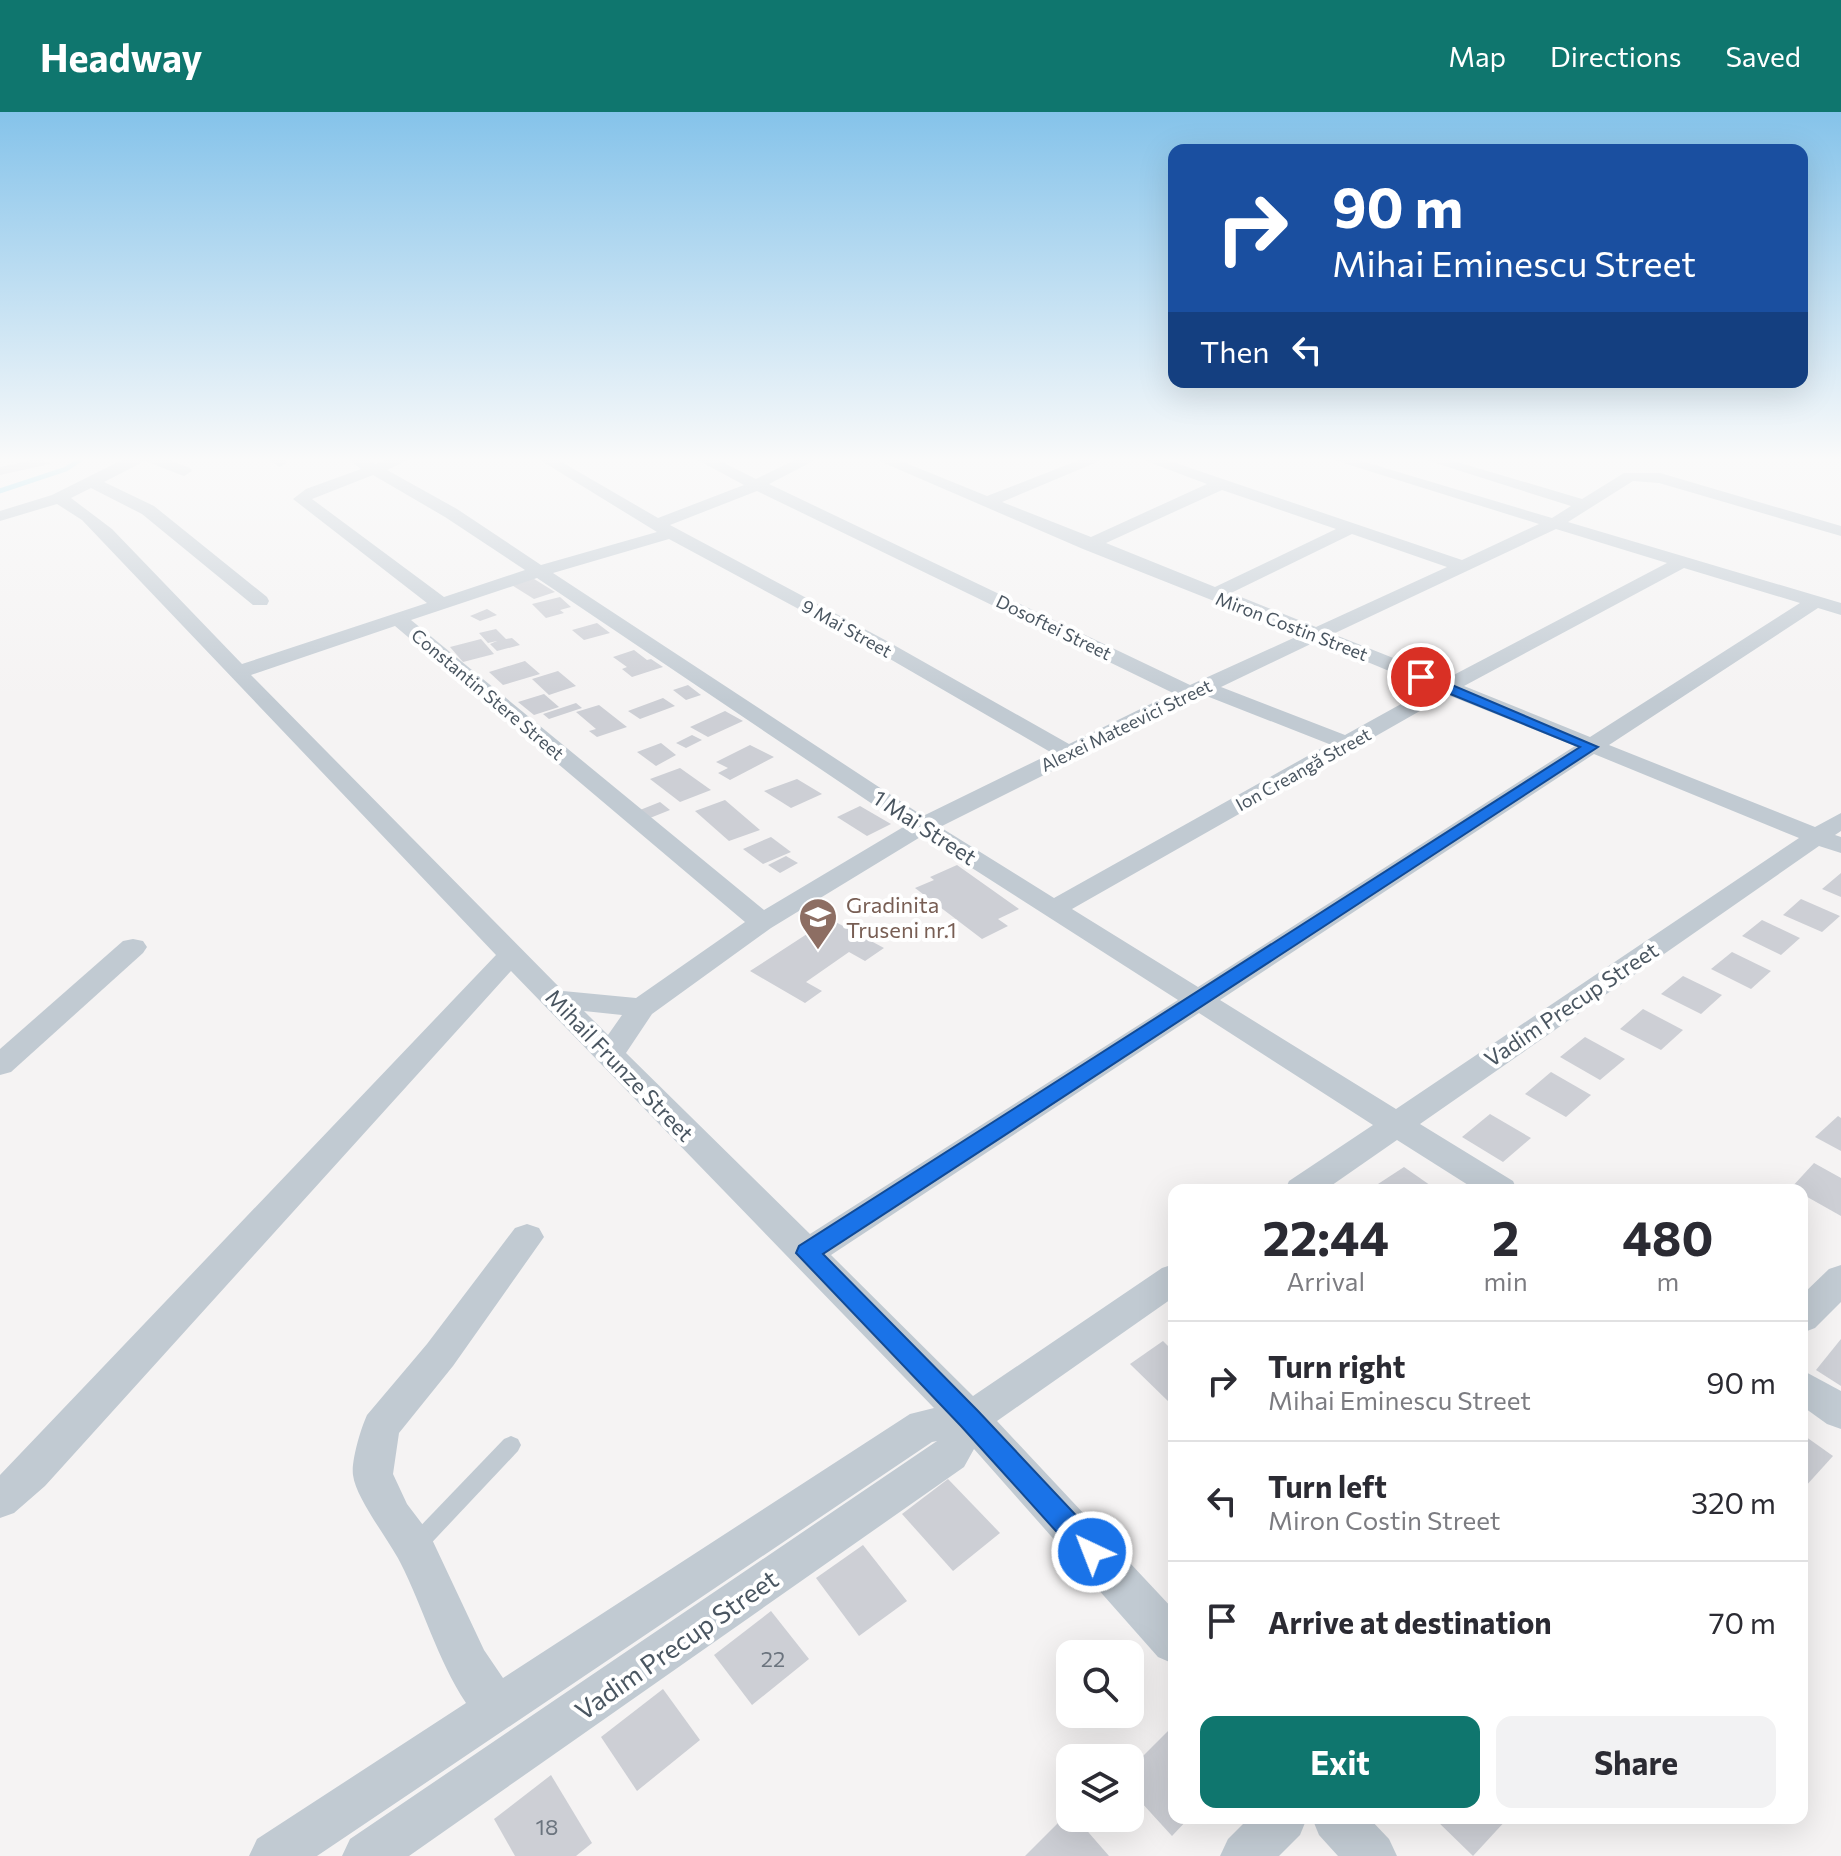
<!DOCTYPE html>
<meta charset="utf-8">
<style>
:root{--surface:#fff;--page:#f2f2f3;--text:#2b2b33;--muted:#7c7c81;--line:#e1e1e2;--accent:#0f766e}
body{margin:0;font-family:Commissioner,sans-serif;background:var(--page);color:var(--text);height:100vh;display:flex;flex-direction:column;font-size:30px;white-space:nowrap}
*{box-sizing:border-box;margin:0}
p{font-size:26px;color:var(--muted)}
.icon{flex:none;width:44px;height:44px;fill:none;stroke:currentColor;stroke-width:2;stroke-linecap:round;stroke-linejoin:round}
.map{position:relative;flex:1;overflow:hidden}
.panel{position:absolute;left:1168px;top:1072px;width:640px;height:640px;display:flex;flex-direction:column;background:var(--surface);border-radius:16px;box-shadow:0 8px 32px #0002}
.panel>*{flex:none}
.banner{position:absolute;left:1168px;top:32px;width:640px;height:244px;border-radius:16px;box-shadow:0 8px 32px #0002;background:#1a4fa0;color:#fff;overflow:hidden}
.fabs{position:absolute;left:1056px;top:1528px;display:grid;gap:16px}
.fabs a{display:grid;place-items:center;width:88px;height:88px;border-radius:16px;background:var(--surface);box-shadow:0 8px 32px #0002;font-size:40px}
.pin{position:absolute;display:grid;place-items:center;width:68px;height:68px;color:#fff;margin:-34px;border:4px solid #fff;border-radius:50%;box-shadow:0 2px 8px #0007}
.me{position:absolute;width:88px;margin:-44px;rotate:317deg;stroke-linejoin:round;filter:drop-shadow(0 0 6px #0008)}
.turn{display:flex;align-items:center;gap:28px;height:168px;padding:0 32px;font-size:36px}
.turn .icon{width:104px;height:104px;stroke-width:2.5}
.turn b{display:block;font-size:56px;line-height:68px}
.then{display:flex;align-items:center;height:76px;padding:0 32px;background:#0003;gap:16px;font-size:30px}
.eta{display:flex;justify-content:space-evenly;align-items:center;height:136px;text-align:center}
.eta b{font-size:48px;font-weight:700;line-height:56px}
.action{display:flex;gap:16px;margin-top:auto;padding:16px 32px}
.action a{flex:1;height:92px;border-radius:16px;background:var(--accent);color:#fff;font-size:32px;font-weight:700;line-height:92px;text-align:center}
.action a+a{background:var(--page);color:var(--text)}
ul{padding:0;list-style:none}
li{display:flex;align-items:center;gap:24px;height:120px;padding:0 32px;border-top:2px solid var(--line)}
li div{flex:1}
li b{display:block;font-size:30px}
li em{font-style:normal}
header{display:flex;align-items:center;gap:48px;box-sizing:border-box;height:112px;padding:0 40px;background:var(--accent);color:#fff}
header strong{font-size:38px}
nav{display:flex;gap:44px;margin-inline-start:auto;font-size:28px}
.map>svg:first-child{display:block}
</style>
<header>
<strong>Headway</strong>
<nav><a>Map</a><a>Directions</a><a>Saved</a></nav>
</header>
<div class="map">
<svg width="1841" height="1744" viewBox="0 0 1841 1744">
<rect width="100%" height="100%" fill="#f5f3f3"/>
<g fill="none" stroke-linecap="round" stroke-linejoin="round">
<!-- stream -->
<polyline stroke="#90daee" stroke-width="5" points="0,379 66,357 84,345"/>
</g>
<!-- building -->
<g fill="#cdcfd5">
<polygon points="41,346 50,352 0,363 0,355"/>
<polygon points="531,465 555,480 534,487 510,472"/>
<polygon points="560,485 571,495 560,498 564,501 546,506 532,492"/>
<polygon points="487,497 497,503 480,509 470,504"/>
<polygon points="597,511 610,521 584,528 572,518"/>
<polygon points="496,517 506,527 512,526 520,533 497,539 490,532 497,529 488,531 479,521"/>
<polygon points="481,527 494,542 463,550 450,535"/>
<polygon points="634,538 647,548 651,547 663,555 632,565 622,557 627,555 613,545"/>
<polygon points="525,549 540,562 503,573 489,560"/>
<polygon points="558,559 576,574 549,583 532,567"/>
<polygon points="688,573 701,583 686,588 673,578"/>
<polygon points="544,582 559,595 534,603 518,590"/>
<polygon points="663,586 675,594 640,607 628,599"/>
<polygon points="576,591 582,596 549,607 543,602"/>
<polygon points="599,593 627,615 597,625 589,619 596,617 576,600"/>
<polygon points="725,599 743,609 708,625 690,615"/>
<polygon points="692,623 702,628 686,636 676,631"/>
<polygon points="661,631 676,643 656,654 637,640"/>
<polygon points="750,633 774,645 730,668 718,661 728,656 716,650"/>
<polygon points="680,656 711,678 680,690 650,667"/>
<polygon points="797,667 822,682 791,696 764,679"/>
<polygon points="725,688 760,718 729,729 695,699"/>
<polygon points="660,690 670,698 645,708 635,700"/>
<polygon points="860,694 891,712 867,724 837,705"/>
<polygon points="771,725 791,740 763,752 743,737"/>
<polygon points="786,744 798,751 780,761 768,753"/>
<polygon points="957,753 1019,797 998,807 1008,814 982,827 915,776 934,768 930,765"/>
<polygon points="1841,761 1841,785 1822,777"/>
<polygon points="1801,787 1840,804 1822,820 1783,803"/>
<polygon points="830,807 884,836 865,849 849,840 806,870 822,879 805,891 750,859"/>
<polygon points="1762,808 1800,826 1781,843 1742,824"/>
<polygon points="1732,840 1771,859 1751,877 1711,857"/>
<polygon points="1683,864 1722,883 1701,902 1661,882"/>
<polygon points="1643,897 1683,918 1661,938 1620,917"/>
<polygon points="1585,925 1625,947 1600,968 1560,945"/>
<polygon points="1551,960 1591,983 1566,1005 1525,982"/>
<polygon points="1490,1002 1531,1026 1503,1050 1462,1025"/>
<polygon points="1838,1004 1841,1006 1841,1039 1815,1025"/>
<polygon points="1814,1051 1841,1066 1841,1104 1802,1082 1802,1078 1791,1076"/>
<polygon points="1404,1055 1437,1078 1386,1078 1378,1072"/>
<polygon points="1841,1227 1841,1274 1816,1258"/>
<polygon points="1163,1229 1174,1240 1174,1290 1171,1292 1130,1252"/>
<polygon points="1802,1322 1833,1344 1804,1376 1802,1375"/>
<polygon points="948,1367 1000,1421 953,1459 902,1402"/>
<polygon points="863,1433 907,1489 859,1524 816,1466"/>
<polygon points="771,1499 809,1547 752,1593 714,1543"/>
<polygon points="663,1577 700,1628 637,1679 601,1625"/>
<polygon points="1171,1616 1174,1620 1174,1706 1189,1706 1172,1724 1130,1678 1130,1657"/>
<polygon points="551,1663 592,1731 576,1744 515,1744 494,1707"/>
<polygon points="1070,1699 1070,1706 1076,1706 1109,1744 1025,1744"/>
<polygon points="1434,1706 1508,1706 1473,1744"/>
</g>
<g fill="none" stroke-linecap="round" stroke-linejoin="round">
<!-- lane -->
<polygon fill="#c1cad2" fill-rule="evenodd" points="511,1324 518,1327 521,1333 518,1339 422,1441 415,1444 408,1441 405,1434 408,1427 504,1327"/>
<!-- street -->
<g fill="#c1cad2" fill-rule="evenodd">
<path d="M128,345H163L190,356L192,359L184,364L145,349L104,370L154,394L267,485L269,489L267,493H253L142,402L91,376L71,386L112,417L242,552L427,491L293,387L306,377L361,357L345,345H364L375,352L393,345H415L387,358L457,397L541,453L657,420L535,345H553L658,406L744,373L692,345H712L756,367L801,345H821L769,372L1190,573L1300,523L1083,437L870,345H891L987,384L1087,345H1109L1002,390L1091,425L1207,372L1135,345H1158L1462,448L1539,412L1324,345H1348L1552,406L1571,394L1416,345H1440L1582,387L1624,361H1660L1841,414V424L1659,371L1633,369L1568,410L1841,491V503L1818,496L1609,633L1815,715L1841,701V719L1835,723L1841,725V741L1819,734L1420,1012L1513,1069L1517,1078H1476L1397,1028L1325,1078H1285L1289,1069L1373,1013L1199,901L831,1143L973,1284L1162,1156L1174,1152V1185L997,1309L1174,1498V1552L1158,1545L974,1337L964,1355L409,1744H342L350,1727L937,1329L932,1330L317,1744H249L257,1727L466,1591C437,1547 424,1497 400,1450C389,1428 356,1387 353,1363C351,1349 361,1316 367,1303L427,1232L515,1116L527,1112L539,1116L544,1125L453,1254L399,1321L393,1362L407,1392L429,1421L484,1538L503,1566L910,1302L934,1296L511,859L45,1374L14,1401L0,1406V1363L496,843L82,408L57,392L0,409V399L52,383ZM373,363L445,405L525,458L444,485L312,387ZM1222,378L1336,417L1215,475L1106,431ZM757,379L1173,581L1069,632L885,528L670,413ZM1556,417L1667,451L1446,567L1333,522ZM1352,422L1447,455L1316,515L1231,481ZM669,427L871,536L1052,641L923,704L553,461ZM1684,456L1800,491L1590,625L1464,574ZM537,466L905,714L764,798L411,508ZM395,514L745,810L636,886L563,879L251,563ZM1317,529L1430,576L1345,623L1221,575ZM1204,583L1329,632L1054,786L940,715ZM1448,583L1575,634L1198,875L1072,797ZM1594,642L1799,726L1396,997L1220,888ZM922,724L1178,888L810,1122L626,941L652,902L771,816ZM584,899L622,903L608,923Z"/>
<polygon points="263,345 283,345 288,350 280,355"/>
<polygon points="133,827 143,829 147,835 143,841 11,960 0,963 0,937 123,829"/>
<polygon points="1841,1153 1841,1190 1815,1216 1802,1221 1802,1183 1829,1157"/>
<polygon points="1802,1258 1841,1279 1841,1317 1827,1312 1802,1294"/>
<polygon points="1249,1706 1307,1706 1300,1723 1279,1744 1220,1744 1228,1727"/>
<polygon points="1312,1706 1369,1706 1389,1727 1397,1744 1338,1744 1319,1723"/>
</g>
</g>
<!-- sky -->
<linearGradient id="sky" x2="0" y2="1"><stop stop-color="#85c3ea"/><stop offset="0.59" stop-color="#fafafa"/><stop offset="1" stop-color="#fafafa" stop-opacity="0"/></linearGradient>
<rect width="1841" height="589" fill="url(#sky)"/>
<!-- route -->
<polygon fill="#1a73e8" stroke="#114b97" stroke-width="2" points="1416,562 1426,562 1598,635 823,1142 978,1299 1102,1431 1106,1440 1102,1449 1092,1453 1083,1449 961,1314 796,1141 799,1134 1580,635 1416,568"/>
<!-- icons -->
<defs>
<symbol id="school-pin" viewBox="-11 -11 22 30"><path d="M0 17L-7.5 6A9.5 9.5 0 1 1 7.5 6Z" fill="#8d6e63" stroke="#fff"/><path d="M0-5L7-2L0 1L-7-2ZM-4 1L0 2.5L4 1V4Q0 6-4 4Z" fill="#fff"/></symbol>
</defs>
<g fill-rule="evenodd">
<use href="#school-pin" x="796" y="783" width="44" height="60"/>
</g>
<g text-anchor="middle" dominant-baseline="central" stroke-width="8" stroke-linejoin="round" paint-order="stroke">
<!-- far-street labels -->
<g font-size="18" fill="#4a5661" stroke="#fff">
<text transform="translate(1292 514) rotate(21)">Miron Costin Street</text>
<text transform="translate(1054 515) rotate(26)">Dosoftei Street</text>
<text transform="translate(847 516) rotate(29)">9 Mai Street</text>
<text transform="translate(488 582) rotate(40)">Constantin Stere Street</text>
<text transform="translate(1126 613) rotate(-26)">Alexei Mateevici Street</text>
<text transform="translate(1303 657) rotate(-29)">Ion Creangă Street</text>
</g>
<!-- street labels -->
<g font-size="22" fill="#4a5661" stroke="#fff">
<text transform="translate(925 715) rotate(33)">1 Mai Street</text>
<text transform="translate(1571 892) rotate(-34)">Vadim Precup Street</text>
<text transform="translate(620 953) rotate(46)">Mihail Frunze Street</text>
</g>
<!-- education labels -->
<g font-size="22" fill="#785e54" stroke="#fff" text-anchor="start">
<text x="846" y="792">Gradinita<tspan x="846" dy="25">Truseni nr.1</tspan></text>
</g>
<!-- near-number labels -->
<g font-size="22" fill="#6b747e">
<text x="773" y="1546">22</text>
<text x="547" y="1714">18</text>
</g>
<!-- near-street labels -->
<g font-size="26" fill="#4a5661" stroke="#fff">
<text transform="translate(676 1532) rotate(-35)">Vadim Precup Street</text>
</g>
</g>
</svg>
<div class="fabs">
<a><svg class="icon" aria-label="search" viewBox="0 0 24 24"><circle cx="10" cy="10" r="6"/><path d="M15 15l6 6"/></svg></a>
<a><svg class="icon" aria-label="layers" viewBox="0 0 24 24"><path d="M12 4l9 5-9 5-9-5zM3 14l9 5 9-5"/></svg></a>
</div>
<div class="pin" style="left:1421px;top:565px;background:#d93025"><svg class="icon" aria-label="arrive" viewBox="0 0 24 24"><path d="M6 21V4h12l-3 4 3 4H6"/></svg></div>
<svg class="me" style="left:1092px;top:1440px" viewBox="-20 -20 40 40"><circle r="17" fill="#1a73e8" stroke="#fff" stroke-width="3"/><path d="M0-11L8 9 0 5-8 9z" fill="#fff"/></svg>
<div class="banner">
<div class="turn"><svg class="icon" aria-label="right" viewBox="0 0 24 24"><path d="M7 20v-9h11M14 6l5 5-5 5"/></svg><div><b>90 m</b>Mihai Eminescu Street</div></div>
<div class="then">Then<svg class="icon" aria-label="left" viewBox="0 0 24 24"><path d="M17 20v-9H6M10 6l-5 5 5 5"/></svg></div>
</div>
<section class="panel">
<div class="eta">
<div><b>22:44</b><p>Arrival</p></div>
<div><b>2</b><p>min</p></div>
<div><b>480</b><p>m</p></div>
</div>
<ul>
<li><svg class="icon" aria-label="right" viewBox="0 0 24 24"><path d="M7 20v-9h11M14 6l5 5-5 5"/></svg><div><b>Turn right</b><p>Mihai Eminescu Street</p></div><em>90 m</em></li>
<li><svg class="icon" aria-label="left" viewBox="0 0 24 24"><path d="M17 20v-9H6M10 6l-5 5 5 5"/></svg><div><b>Turn left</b><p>Miron Costin Street</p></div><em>320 m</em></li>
<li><svg class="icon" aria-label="arrive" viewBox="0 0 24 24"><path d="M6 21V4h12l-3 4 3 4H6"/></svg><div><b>Arrive at destination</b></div><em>70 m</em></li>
</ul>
<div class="action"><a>Exit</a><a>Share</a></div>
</section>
</div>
